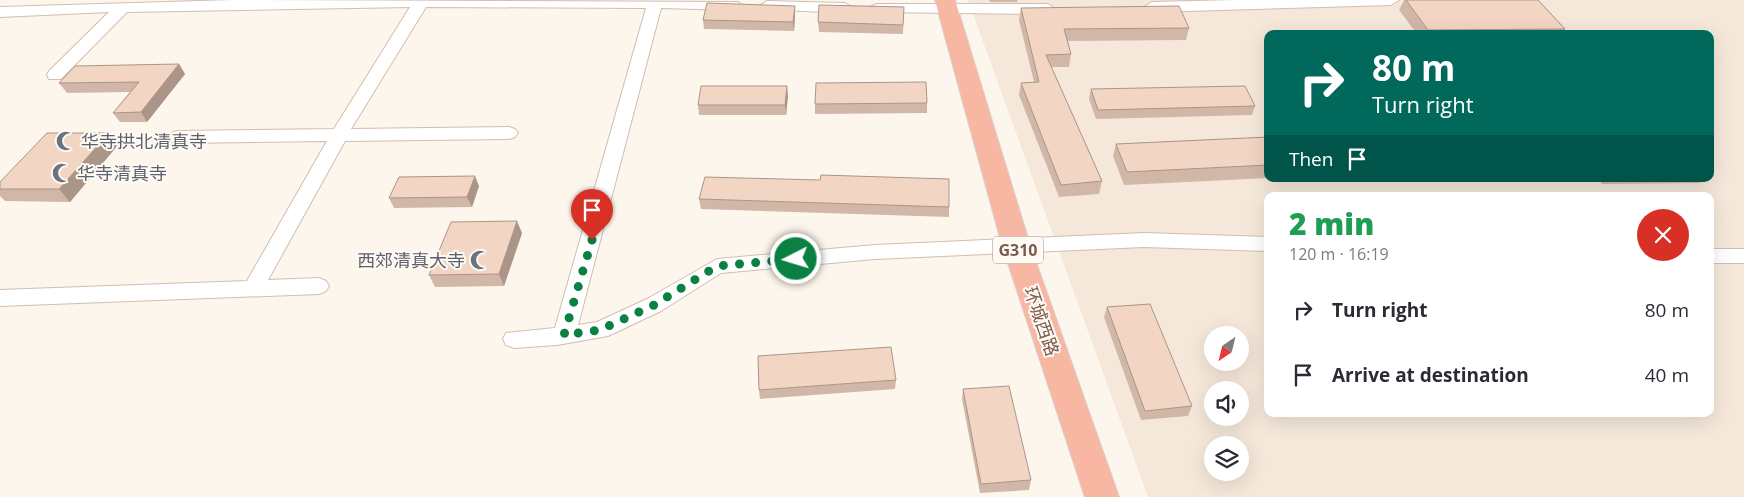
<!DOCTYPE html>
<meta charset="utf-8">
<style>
:root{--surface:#fff;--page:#f7f7f7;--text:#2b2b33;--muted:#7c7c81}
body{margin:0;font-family:"Open Sans","Noto Sans SC",sans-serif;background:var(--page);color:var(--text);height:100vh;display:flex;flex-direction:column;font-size:19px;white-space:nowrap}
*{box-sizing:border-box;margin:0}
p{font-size:16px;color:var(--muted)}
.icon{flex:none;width:28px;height:28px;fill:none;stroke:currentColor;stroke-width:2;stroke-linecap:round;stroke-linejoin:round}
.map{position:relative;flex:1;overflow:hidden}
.side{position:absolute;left:1264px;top:192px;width:450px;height:225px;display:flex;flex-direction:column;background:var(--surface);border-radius:10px;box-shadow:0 5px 20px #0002}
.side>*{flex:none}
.top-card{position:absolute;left:1264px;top:30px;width:450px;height:152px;border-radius:10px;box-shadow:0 5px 20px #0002;background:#00695c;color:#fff;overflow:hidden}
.needle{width:32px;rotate:215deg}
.tools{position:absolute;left:1204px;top:326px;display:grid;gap:10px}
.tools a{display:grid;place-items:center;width:45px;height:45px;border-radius:50%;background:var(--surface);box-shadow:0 5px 20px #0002;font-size:25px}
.pin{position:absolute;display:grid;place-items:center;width:42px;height:42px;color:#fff;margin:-51px -21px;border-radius:50% 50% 50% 0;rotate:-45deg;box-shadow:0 0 5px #0007}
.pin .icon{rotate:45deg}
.me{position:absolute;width:55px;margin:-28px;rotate:265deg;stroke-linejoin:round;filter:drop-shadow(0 0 4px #0008)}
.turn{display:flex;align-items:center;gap:18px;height:105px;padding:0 25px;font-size:22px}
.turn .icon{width:65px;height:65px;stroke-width:2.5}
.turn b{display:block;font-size:35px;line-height:42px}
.then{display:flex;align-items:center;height:48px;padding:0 25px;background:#0003;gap:10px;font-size:19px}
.round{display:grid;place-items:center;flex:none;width:52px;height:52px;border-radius:26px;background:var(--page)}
.head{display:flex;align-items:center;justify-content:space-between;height:85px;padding:0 25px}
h1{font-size:30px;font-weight:800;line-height:38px;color:#1e9e55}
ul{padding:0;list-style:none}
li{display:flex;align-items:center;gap:15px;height:65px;padding:0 25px}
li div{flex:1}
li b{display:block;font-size:19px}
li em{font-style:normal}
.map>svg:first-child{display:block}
</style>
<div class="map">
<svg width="1744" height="497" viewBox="0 0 1744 497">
<rect width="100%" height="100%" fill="#fdf6ec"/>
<!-- residential -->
<path fill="#f5e8da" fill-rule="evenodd" d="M968,0H1744V497H1148ZM1268,34H1710V179H1268ZM1268,196H1710V414H1268ZM1212,335H1240V362H1212ZM1212,390H1240V418H1212ZM1212,445H1240V472H1212Z"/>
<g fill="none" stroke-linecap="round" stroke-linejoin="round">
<defs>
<g id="minor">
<polygon points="232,0 738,2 741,5 733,10 661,8 578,325 597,322 647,299 717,259 875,245 1144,233 1268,237 1268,251 1144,247 875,259 721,273 661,311 608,336 557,345 514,348 506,345 503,339 506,333 555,328 646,8 426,7 351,129 509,127 515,129 518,133 515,137 509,139 345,141 268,280 319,278 326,281 329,286 326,291 319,294 0,306 0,290 247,281 327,141 177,143 171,141 168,137 171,133 177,131 334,129 410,7 127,12 61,79 49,79 47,75 49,71 109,12 0,17 0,7"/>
<polygon points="1236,0 1399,0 1391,5 1152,12 1144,7 1152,2"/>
<polygon points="767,1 845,3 853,8 845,13 762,9 759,6"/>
<polygon points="877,4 1048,4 1056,9 1048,14 872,12 869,9 872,6"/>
<rect x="1710" y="249" width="34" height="14"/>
</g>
<polygon id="highway" points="935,0 955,0 1030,245 1119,497 1085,497 1002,245"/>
</defs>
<!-- minor casing -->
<use href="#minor" stroke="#d1beb0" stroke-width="2"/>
<!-- highway casing -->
<use href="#highway" stroke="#dad1cd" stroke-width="2"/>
<!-- minor -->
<use href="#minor" fill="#fff" fill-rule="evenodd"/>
<!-- highway -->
<use href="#highway" fill="#f7b7a3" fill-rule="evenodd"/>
</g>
<!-- wall -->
<g fill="#d1b7a8">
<polygon points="989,0 1018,0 1017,2 990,2"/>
<polygon points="1404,0 1538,0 1565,29 1562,34 1417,34 1399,10"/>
<polygon points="795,6 795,15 794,31 704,29 703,20"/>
<polygon points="904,7 903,34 819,32 818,22"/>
<polygon points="1021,8 1189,28 1186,40 1068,41 1071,54 1069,67 1051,67 1102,181 1099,194 1059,197 1019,95 1021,83 1034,82 1019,20"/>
<polygon points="179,64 185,74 147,122 120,122 113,113 130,92 67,93 59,83"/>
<polygon points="1091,89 1255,106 1252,115 1096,119 1089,99"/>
<polygon points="788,95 786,115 699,115 698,105"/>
<polygon points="927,103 927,113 815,114 815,104"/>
<polygon points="1268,137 1268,178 1124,185 1113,156 1116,144"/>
<polygon points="118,145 70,202 5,201 0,196 0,182"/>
<polygon points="1463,179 1703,179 1700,183 1602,184 1600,181 1465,182"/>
<polygon points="479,186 472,207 394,208 389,198"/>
<polygon points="699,199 949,207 949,217 701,209"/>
<polygon points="522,233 504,286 435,287 429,275"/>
<polygon points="1107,307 1192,406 1188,416 1141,420 1104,317"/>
<polygon points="896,380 895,389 760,399 759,390"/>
<polygon points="963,389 1031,480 1029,490 980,493 962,399"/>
</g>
<!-- shaded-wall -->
<g fill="#aa9588">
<polygon points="795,6 795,15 794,31 793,22"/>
<polygon points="179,64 185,74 147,122 141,112"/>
<polygon points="787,86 788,95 786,115 785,105"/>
<polygon points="109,133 118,145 70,202 59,189"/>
<polygon points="475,176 479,186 472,207 467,197"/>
<polygon points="517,221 522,233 504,286 499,274"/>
</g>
<!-- building -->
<g fill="#f3d5c3" stroke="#aa9588">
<polygon points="1406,0 1538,0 1565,29 1428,30"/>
<polygon points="707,3 795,6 793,22 703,20"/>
<polygon points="819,5 904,7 903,25 818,22"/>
<polygon points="1179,6 1189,28 1064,29 1071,54 1046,55 1102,181 1061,185 1021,83 1039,82 1021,8"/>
<polygon points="179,64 141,112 113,113 139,82 59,83 75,66"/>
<polygon points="926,82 927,103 815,104 816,83"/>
<polygon points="701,86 787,86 785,105 698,105"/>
<polygon points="1245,86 1255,106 1098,110 1091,89"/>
<polygon points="47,133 109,133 59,189 0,189 0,182"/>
<polygon points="1268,137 1268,165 1127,172 1116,144"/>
<polygon points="821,175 949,179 949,207 699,199 705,177 820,180"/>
<polygon points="475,176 467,197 389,198 399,177"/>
<polygon points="517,221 499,274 429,275 451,222"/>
<polygon points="1150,304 1192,406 1145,411 1107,307"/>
<polygon points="891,347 896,380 759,390 758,356"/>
<polygon points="1009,386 1031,480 981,484 963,389"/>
</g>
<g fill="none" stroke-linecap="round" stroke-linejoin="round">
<!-- route -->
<polyline stroke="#0b8043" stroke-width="9" stroke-dasharray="0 16.2" points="592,240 564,335 600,330 654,305 717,266 796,259"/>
</g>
<!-- icons -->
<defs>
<symbol id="mosque-bare" viewBox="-9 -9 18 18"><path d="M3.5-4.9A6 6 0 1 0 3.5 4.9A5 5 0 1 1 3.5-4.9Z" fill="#6b7280" stroke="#fffaf3" stroke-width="2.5" paint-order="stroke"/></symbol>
</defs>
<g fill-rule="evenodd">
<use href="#mosque-bare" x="52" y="127" width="28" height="28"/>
<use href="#mosque-bare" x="48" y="159" width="28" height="28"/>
<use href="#mosque-bare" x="466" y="246" width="28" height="28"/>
</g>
<g text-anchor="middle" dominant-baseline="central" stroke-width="4" stroke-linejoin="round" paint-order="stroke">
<!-- shield labels -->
<rect fill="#fffaf3" stroke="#a28b7f" stroke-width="1" x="993" y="236.5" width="50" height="27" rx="4"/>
<g font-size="16" font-weight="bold" fill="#7a5c4d">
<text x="1018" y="250">G310</text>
</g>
<!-- worship labels -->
<g font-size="18" fill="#5b616d" stroke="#fffaf3" text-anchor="start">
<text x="81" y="141">华寺拱北清真寺</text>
<text x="77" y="173">华寺清真寺</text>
<text x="465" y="260" text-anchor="end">西郊清真大寺</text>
</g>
<!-- street labels -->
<g font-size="18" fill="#7a5c4d" stroke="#fffaf3">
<text transform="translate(1042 321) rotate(71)">环城西路</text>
</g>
</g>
</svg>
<div class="tools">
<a><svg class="needle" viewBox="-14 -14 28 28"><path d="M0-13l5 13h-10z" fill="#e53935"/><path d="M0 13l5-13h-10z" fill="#7c7c81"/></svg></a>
<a><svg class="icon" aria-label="sound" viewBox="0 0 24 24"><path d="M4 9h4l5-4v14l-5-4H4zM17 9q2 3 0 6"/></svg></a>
<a><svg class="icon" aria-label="layers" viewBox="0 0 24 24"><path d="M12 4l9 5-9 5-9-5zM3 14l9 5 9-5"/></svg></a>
</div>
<div class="pin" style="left:592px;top:240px;background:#d93025"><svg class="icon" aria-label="arrive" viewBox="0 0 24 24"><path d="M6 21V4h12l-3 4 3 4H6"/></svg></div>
<svg class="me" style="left:796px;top:259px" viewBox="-20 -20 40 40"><circle r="17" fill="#0b8043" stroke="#fff" stroke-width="3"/><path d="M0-11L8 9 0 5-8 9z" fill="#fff"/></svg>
<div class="top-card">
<div class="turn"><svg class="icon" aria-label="right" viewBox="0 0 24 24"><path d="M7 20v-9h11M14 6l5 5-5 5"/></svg><div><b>80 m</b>Turn right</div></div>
<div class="then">Then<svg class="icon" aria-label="arrive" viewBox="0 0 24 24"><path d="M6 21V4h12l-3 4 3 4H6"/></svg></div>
</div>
<section class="side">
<div class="head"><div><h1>2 min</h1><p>120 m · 16:19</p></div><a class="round" style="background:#d93025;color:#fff"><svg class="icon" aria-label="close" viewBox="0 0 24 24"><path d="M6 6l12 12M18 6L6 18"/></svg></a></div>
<ul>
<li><svg class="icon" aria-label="right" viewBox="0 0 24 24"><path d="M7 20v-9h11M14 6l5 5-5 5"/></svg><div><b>Turn right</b></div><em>80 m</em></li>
<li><svg class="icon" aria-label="arrive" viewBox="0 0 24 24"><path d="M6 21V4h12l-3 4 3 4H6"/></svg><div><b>Arrive at destination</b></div><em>40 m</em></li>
</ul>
</section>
</div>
